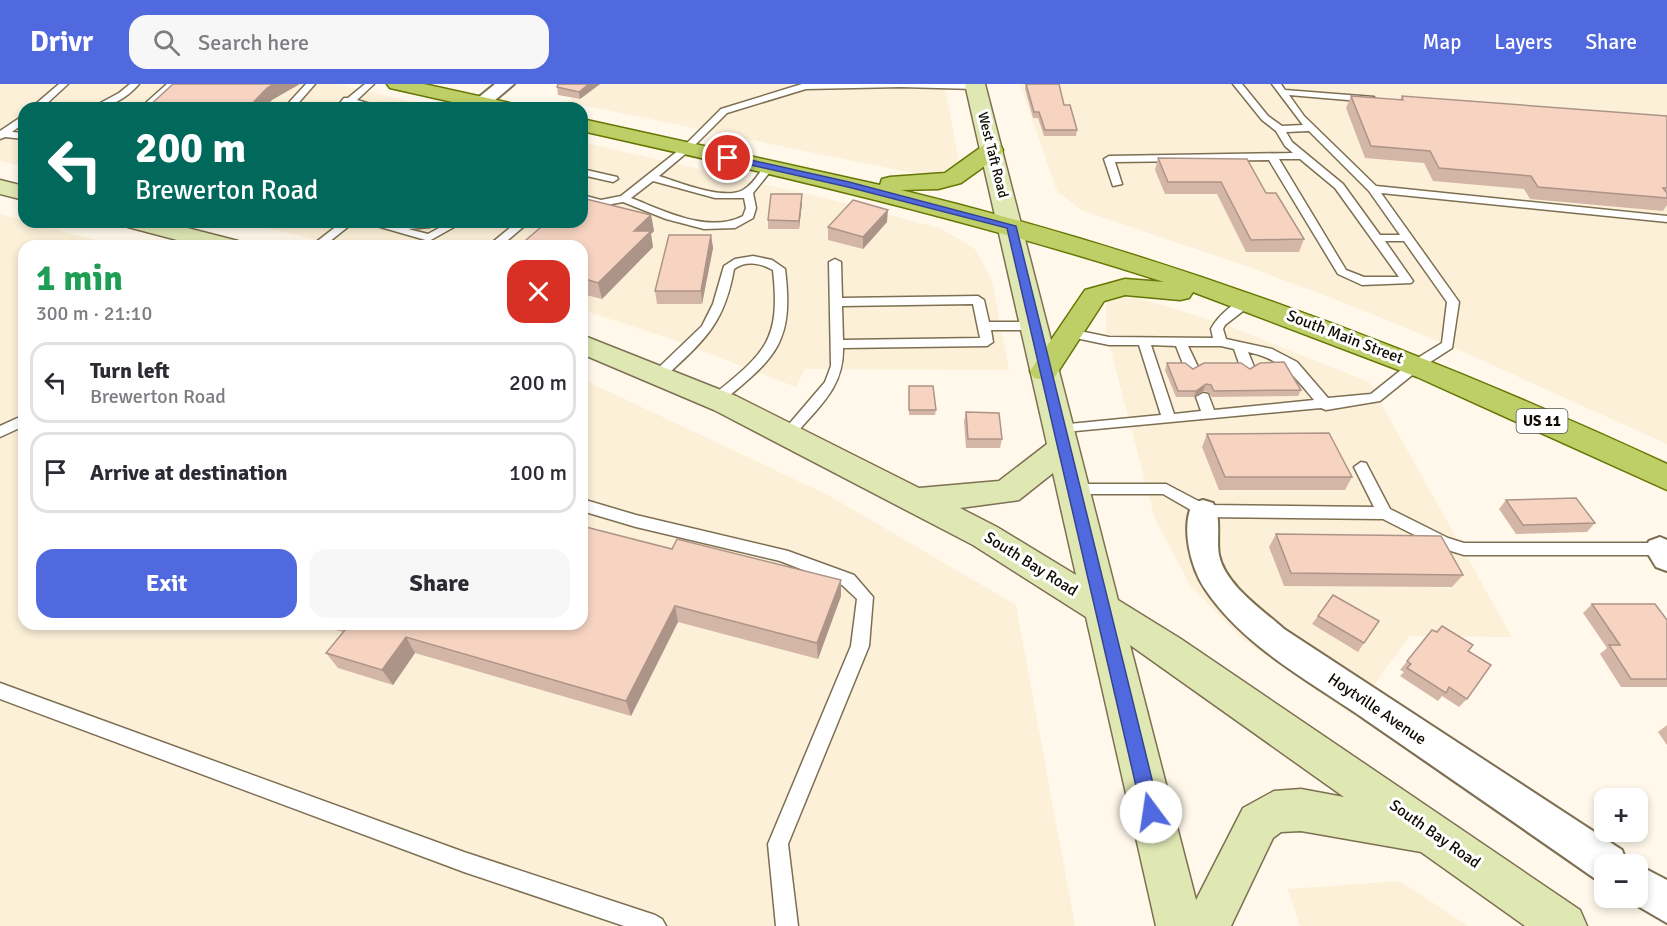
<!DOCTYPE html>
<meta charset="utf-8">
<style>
:root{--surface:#fff;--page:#f7f7f7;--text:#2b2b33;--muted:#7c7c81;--line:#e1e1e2;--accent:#5169de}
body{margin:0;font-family:Signika,sans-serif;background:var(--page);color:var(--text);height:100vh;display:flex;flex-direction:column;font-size:22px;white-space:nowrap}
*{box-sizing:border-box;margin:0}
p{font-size:20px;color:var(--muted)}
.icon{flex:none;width:33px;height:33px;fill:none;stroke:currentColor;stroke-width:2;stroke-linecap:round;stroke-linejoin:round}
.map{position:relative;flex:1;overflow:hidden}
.drawer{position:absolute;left:18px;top:156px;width:570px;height:390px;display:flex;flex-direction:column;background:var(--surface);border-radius:18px;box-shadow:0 3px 9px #0003}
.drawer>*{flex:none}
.guide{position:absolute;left:18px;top:18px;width:570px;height:126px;border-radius:18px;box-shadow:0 3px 9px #0003;background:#00695c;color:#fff;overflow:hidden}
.controls{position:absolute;left:1594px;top:704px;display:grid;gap:12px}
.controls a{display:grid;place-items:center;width:54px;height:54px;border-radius:12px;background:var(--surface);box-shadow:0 3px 9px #0003;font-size:30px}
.pin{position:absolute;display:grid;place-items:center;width:51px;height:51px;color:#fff;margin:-26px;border:3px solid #fff;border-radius:50%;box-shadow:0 2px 6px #0007}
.me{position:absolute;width:66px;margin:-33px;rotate:346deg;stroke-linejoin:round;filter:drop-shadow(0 0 4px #0008)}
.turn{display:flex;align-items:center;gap:21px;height:126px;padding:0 18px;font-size:27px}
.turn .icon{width:78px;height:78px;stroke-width:2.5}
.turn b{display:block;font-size:42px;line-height:51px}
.round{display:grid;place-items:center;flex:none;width:63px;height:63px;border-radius:18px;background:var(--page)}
.headline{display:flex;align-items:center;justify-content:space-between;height:102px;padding:0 18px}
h1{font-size:36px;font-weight:700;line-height:45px;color:#1e9e55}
.cta{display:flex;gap:12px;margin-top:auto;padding:12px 18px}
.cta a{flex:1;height:69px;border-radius:18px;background:var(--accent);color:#fff;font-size:24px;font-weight:700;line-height:69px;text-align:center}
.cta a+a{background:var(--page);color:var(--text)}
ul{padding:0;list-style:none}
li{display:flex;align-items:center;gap:18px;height:81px;margin:0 12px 9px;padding:0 6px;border:3px solid var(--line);border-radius:18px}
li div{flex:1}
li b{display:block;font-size:22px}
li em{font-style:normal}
header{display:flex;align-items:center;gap:36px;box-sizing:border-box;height:84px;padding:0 30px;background:var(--accent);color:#fff}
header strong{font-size:28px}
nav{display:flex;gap:33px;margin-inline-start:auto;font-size:21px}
.search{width:420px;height:54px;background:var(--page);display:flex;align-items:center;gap:15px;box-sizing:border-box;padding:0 21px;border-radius:18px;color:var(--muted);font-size:22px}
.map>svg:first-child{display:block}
</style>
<header>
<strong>Drivr</strong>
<div class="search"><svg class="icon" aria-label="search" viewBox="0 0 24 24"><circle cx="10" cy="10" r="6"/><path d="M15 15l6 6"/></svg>Search here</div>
<nav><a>Map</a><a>Layers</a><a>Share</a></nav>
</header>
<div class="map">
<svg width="1667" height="842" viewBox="0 0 1667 842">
<rect width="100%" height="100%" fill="#fff8eb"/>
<!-- built -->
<g fill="#fcf0d8">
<polygon points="0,0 338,0 438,24 24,24 24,83 0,77"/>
<polygon points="590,0 944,0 959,77 948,85 930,90 907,88 567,18"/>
<polygon points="1020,0 1667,0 1667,360 1459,266 1350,221 1246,182 1081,126 1057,107"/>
<polygon points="582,58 837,117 939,144 961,156 976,166 992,197 1009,286 805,285 796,303 674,256 582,226 582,162 343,162 243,138 582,138"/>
<polygon points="0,130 117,162 24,162 24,540 582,540 582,295 828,411 1016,521 1075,842 0,842"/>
<polygon points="1121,213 1138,214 1221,239 1369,298 1512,553 1410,552 1352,631 1241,554 1190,501 1155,435 1106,248 1106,219"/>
<polygon points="1400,797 1468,842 1300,842 1288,805"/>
</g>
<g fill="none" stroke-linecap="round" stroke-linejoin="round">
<defs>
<g id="lane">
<polygon points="59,0 68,0 42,24 31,24"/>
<path d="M130,0H139C127,14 110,24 91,24L119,9Z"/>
<polygon points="167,0 176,0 150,24 140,24"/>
<polygon points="306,0 315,0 294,24 284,24"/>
<polygon points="365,0 374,0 357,16 384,24 368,24 352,20 347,24 336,24 344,14 348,14"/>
<path d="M802,0H978L979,2L975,5L901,3L806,5L727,29L690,66L659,92C678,98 724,117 743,106C753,101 759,89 765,81H773L774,83L753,109L756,124L753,134L735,144L704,145L666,135L623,118L601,122L582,117V111L601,116L621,112L684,62L721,25ZM653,97L715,114H744L746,124L743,132C708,150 665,127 631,114Z"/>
<path d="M1233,0H1242L1268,32L1282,42L1303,41L1272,0H1281L1285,6L1374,13V17L1371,18L1289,11L1304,32L1376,102L1667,132V138L1381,109L1459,218L1452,264L1421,284L1380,317L1326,326L1321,324L1054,349L1052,346L1054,343L1059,341L1161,331L1139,261H1109L1066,252V246L1070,245L1109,253L1213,254L1211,245C1217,233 1239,212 1252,214V220L1225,241L1223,245L1226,255L1272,265L1297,278L1328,314L1371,310L1411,278L1442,259L1447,218L1404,157H1385L1413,197L1411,199L1362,201L1338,190L1269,76L1115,78L1122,100L1113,102L1104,75L1109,72L1293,69L1285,62L1276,47L1262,36ZM1309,47L1369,107L1400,151H1380L1343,100L1292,58L1286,48ZM1279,75H1300L1335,104L1399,193H1364L1346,186ZM1151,261L1176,262L1185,285L1192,289L1199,285L1188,262H1221L1234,265L1241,285L1248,289L1255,285L1248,268C1281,275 1293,290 1314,316L1214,326L1208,310L1203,309L1196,313L1201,327L1174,330Z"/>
<polygon points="24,31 24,39 12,48 24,49 24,55 5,53 0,55 0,47"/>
<polygon points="582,85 617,93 618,95 613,98 582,91"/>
<polygon points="342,138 354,138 324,162 311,162"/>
<polygon points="363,138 381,138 402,143 402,140 406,139 436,138 430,143 408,145 428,150 450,138 463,138 429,157"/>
<polygon points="517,138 529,138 501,162 488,162"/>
<path d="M753,172L772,176L785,185C794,259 776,273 722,318H712L710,315L712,312C765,269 781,257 773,186C761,179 746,176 734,185C724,241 704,256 665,293H655L653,290L655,287L702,242L713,220L724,182L735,175Z"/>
<path d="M835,175L841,178L842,214L978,212L984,216L989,238H1034L1040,242L1034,246H991L993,258L987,262L843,264C844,304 818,323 794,352H784L782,349L784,346L825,298L831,282L829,178ZM973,220L980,254L843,256L842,222Z"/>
<polygon points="24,331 24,342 0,353 0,342"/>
<polygon points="1361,378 1366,379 1390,425 1448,454 1464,459 1660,459 1666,461 1667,467 1660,471 1464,471 1438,463 1383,435 1203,433 1163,410 1075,410 1068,405 1075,400 1166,400 1206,421 1374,423 1354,383"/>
<polygon points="582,415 636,431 788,467 854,491 873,513 869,562 788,760 798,842 776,842 768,760 851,562 857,515 842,501 780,477 636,443 582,427"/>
<polygon points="0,599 464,768 655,831 662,835 666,842 624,842 464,788 0,615"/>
</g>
<g id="street">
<polygon points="495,0 514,0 488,22 476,22 473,18"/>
<path d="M1203,416L1213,419C1222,435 1216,454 1219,471C1225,501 1263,526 1284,545L1622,766L1627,780H1605V798L1594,794C1517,740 1440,687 1363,634C1308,596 1243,562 1205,505C1191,484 1180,443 1193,419Z"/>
<polygon points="1660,453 1667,456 1667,487 1656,483 1645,465 1649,457"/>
<polygon points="1638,781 1667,796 1667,839 1624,814 1638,813"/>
</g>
<g id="secondary">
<path d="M965,0H985L1118,516L1181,555L1580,826L1587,842H1525L1421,768L1301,747L1281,748L1273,754L1231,842H1156L1086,533L973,461L714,326L582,270V251L736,312L919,404L999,397L1047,360ZM1053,389L1076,491L997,443L960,424L1019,416ZM1130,561L1344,713L1301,705L1274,707L1243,724L1196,816Z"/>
<polygon points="0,96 24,102 24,116 0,110"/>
<polygon points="124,138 164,138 238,157 241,162 200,162 128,143"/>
</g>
<g id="primary">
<polygon points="387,0 424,0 514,20 517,24 479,24 390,4"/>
<path d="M582,35L880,101L882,95L890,93L945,89L984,61H1000L1003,66L1000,71L961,99L938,105L901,106C1165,170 1421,266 1667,380V406L1417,293L1193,208L1189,214L1180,216L1125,211L1104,217L1054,294L1044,296L1034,294L1030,287L1085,206L1125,195L1164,198C972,136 778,91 582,47Z"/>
</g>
</defs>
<!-- lane casing -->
<use href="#lane" stroke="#7d6f51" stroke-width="3"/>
<!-- street casing -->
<use href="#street" stroke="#7d6f51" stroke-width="4"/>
<!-- secondary casing -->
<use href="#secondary" stroke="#7d6f51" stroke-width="3"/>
<!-- primary casing -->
<use href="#primary" stroke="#657603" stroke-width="3"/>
<!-- lane -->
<use href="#lane" fill="#fff" fill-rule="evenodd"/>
<!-- street -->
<use href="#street" fill="#fff" fill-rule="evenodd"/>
<!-- secondary -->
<use href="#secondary" fill="#dfe7b3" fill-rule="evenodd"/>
<!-- primary -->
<use href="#primary" fill="#becf68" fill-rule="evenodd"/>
</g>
<!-- wall -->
<g fill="#d4b6a7">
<polygon points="600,0 580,15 558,11 557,3"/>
<polygon points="1026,0 1064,21 1077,46 1076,52 1044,52 1038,34 1033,34 1025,5"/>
<polygon points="1351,12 1400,16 1402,12 1667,32 1667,121 1663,127 1530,115 1524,105 1433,97 1424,79 1365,74 1346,24"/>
<polygon points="1158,74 1266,109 1304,155 1299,168 1246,168 1217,110 1165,110 1155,86"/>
<polygon points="802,110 802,119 799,145 768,145 768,136"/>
<polygon points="651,131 654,147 651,150 653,163 602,215 582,210 582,162"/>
<polygon points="887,138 863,165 828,156 828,143"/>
<polygon points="711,151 713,164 702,220 657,220 655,207"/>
<polygon points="1167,279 1193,285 1250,285 1301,306 1298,312 1212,313 1208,308 1203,307 1194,313 1176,313 1165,286"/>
<polygon points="909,307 936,326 935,331 909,331"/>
<polygon points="966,328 1002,355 1000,364 966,364 964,337"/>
<polygon points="1207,350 1352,393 1345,406 1219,406 1202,363"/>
<polygon points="1506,416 1595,439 1587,448 1516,450 1499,425"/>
<polygon points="582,442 841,512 818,575 678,538 631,632 415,569 393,601 338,584 326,569 343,548 316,540 582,540"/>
<polygon points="1276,450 1463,491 1452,503 1284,502 1269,463"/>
<polygon points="1333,511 1364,559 1358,568 1312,540"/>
<polygon points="1592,520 1667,536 1667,603 1621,603 1600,570 1607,564 1583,529"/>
<polygon points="1432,546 1468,567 1467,615 1459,623 1442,612 1438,617 1400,592 1404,588 1400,586"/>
<polygon points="1667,641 1667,661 1658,648"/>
</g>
<!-- shaded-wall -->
<g fill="#ad9488">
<polygon points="274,0 300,0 272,16 265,24 248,24 267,4"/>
<polygon points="589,0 600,0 580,15 579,8"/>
<polygon points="802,110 802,119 799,145 799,137"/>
<polygon points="888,126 887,138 863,165 863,153"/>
<polygon points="651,131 654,147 651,150 653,163 602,215 598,199 634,147"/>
<polygon points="711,151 713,164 702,220 701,207"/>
<polygon points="1206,300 1203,307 1194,313 1196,307"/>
<polygon points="841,496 841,512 818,575 817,559"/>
<polygon points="675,522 678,538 631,632 626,617"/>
<polygon points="406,553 415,569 393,601 382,586"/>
</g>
<!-- building -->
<g fill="#f7d4c2" stroke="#ad9488" stroke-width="1.5">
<polygon points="173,0 274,0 267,4 248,24 147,24"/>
<polygon points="558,0 589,0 579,8 557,3"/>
<polygon points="1026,0 1059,0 1064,21 1070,21 1077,46 1045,46 1039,28 1034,28"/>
<polygon points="1351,12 1403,16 1402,12 1667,32 1667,104 1663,104 1667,109 1667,114 1538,103 1531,92 1439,84 1430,67 1371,62"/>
<polygon points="1158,74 1247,75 1266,109 1276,109 1304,155 1251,156 1221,98 1168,98"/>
<polygon points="771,110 802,110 799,137 768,136"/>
<polygon points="582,114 651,131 634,147 651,147 598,199 582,194 582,162 519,162 547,138 582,138"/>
<polygon points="853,116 888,126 863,153 828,143"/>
<polygon points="669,151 711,151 701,207 655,207"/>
<polygon points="1284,278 1301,306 1214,307 1211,301 1206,300 1196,307 1178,307 1167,279 1185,279 1193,285 1204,279 1241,279 1250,285 1260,279"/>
<polygon points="909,302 933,302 936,326 909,326"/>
<polygon points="966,328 999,329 1002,355 968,355"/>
<polygon points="1329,349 1352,393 1225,393 1207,350"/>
<polygon points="1576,414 1595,439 1523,441 1506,416"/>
<polygon points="582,442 672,465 677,455 841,496 817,559 675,522 626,617 406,553 382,586 326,569 350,540 582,540"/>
<polygon points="1276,450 1441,452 1463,491 1291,489"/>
<polygon points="1333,511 1379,537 1364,559 1318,532"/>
<polygon points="1592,520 1655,520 1667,536 1667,595 1631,595 1609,561 1620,561"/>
<polygon points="1442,542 1473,561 1468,567 1491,581 1467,615 1449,603 1446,609 1407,584 1411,580 1407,577 1432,546 1437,548"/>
</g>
<!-- route -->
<polygon fill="#5169de" stroke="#354490" stroke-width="1.5" points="728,71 849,98 1016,142 1160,728 1157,734 1151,737 1145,734 1142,728 1007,144 848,103 724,75 723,74"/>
<g text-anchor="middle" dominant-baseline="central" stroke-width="6" stroke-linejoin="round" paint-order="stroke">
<!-- far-street labels -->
<g font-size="14" fill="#100b02" stroke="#fff">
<text transform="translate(993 71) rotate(76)">West Taft Road</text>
</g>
<!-- shield labels -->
<rect fill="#fff" stroke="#58544e" stroke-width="1.5" x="1516.5" y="325" width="51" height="24" rx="4.5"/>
<g font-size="15" font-weight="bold" fill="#100b02">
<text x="1542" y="337">US 11</text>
</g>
<!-- street labels -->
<g font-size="16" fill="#100b02" stroke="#fff">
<text transform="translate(1345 253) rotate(21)">South Main Street</text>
<text transform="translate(1031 480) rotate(32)">South Bay Road</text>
<text transform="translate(1377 625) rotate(34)">Hoytville Avenue</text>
<text transform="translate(1435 750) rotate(35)">South Bay Road</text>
</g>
</g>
</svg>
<div class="controls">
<a>+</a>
<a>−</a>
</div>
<div class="pin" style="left:728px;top:74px;background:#d93025"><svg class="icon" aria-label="arrive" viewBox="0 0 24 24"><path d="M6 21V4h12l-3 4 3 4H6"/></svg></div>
<svg class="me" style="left:1151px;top:728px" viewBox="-20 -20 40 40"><circle r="19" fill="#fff"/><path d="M0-13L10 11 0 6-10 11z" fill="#5169de"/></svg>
<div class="guide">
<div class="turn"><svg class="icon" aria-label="left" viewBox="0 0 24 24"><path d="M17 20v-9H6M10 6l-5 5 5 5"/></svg><div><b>200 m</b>Brewerton Road</div></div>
</div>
<section class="drawer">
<div class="headline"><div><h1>1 min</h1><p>300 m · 21:10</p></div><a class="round" style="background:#d93025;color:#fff"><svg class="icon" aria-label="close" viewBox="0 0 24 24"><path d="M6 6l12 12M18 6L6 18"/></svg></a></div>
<ul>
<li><svg class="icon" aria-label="left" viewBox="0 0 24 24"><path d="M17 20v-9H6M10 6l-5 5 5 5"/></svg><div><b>Turn left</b><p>Brewerton Road</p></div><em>200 m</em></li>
<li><svg class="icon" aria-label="arrive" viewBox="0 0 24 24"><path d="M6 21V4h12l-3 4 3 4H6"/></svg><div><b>Arrive at destination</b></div><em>100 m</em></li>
</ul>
<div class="cta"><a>Exit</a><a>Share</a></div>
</section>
</div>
